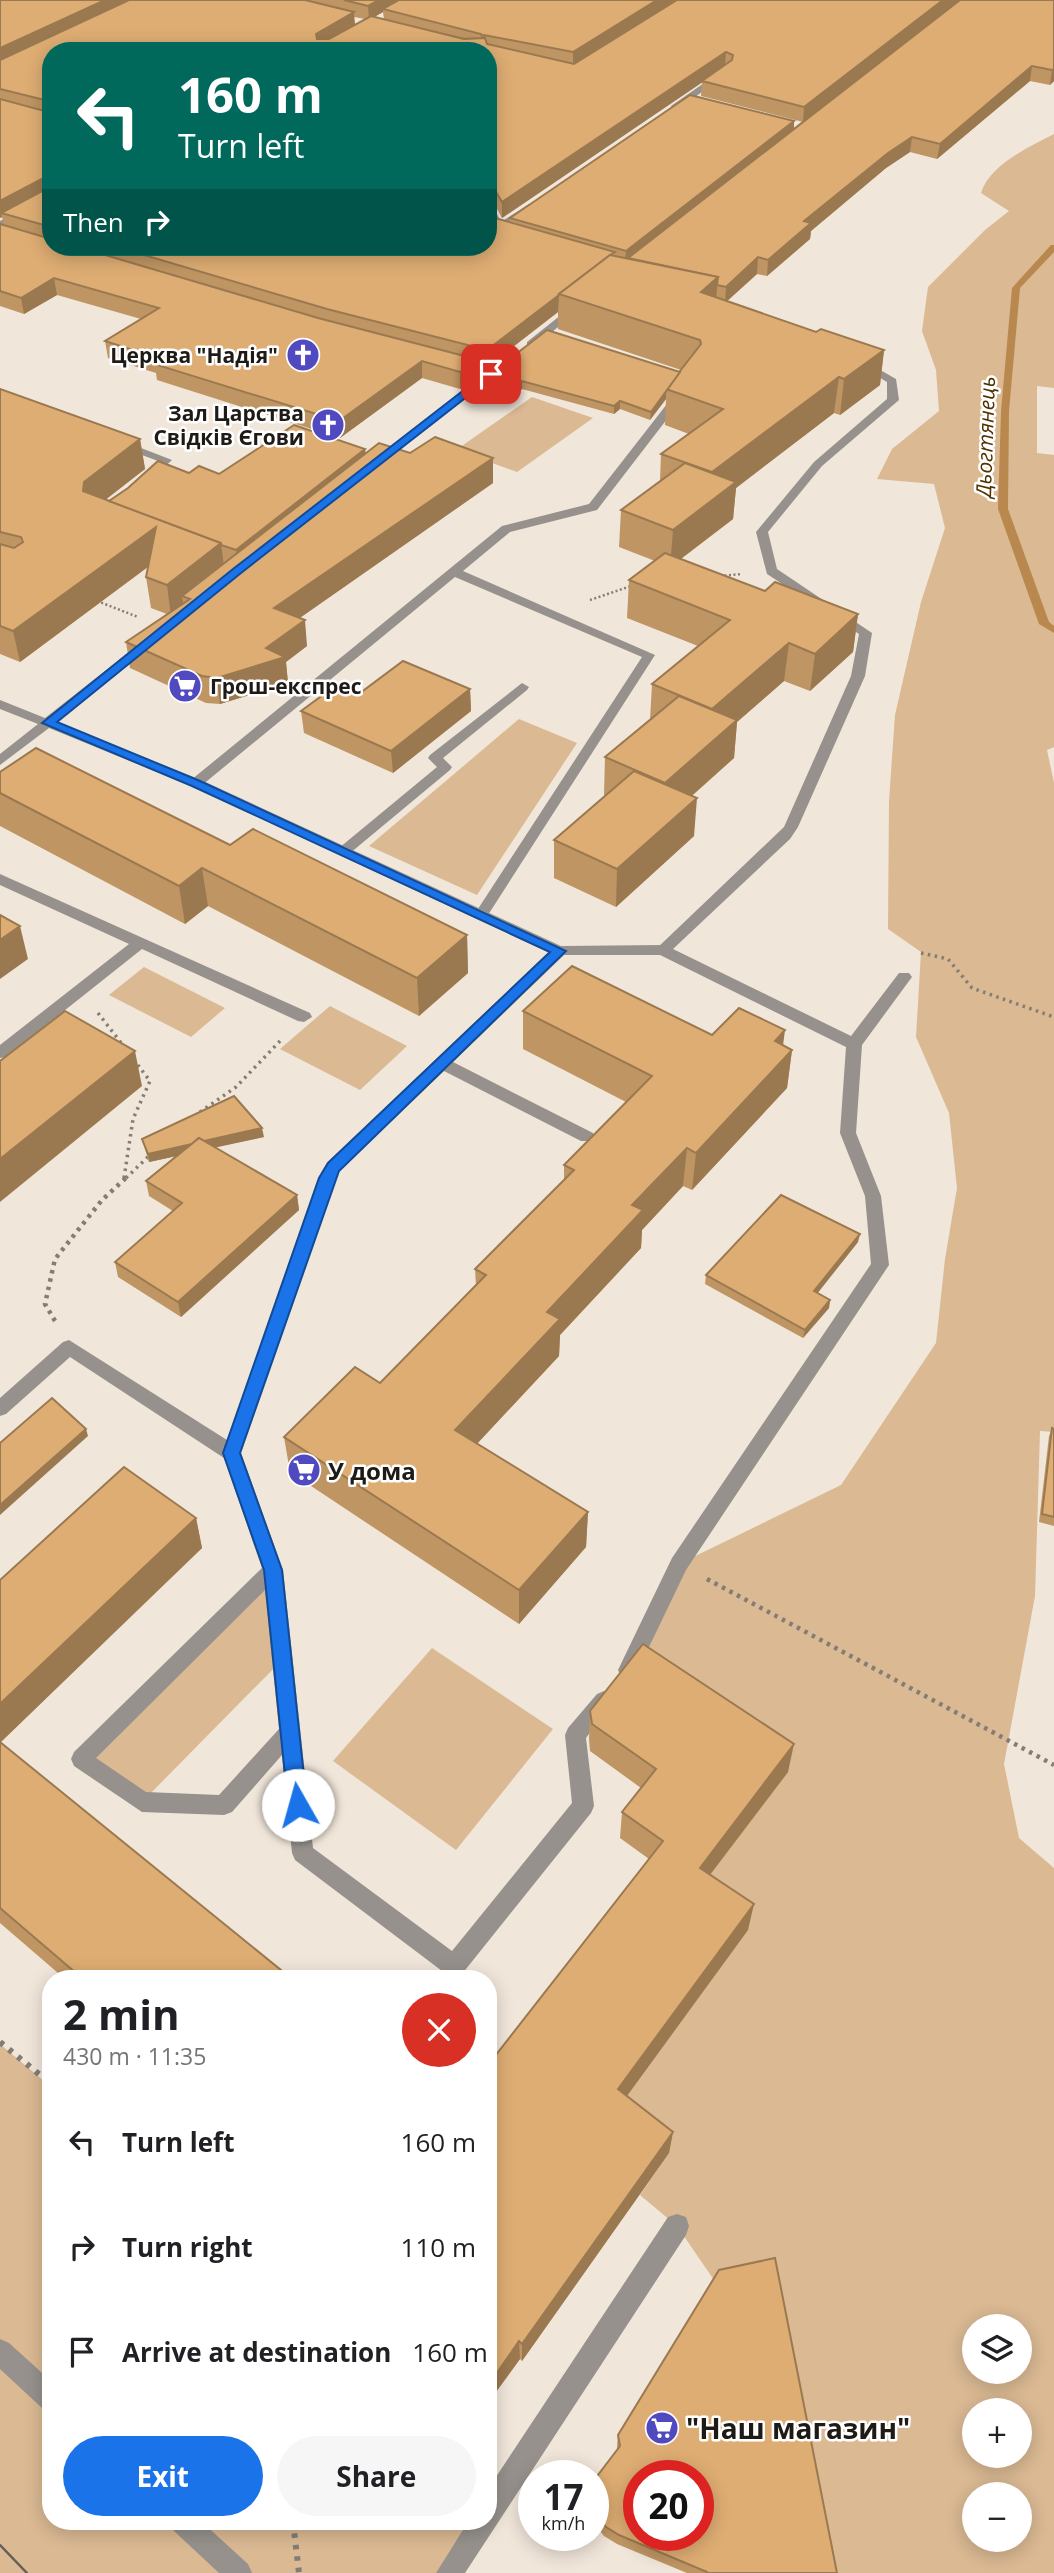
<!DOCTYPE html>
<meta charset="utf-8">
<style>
:root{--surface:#fff;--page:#f6f6f6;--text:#202124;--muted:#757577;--accent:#1a73e8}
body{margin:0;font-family:"Open Sans",sans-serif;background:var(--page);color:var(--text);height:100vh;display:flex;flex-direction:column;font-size:26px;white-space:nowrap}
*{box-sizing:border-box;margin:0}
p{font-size:23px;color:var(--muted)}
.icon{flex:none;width:38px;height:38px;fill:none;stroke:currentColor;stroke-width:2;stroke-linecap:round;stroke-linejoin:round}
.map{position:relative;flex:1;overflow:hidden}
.side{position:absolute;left:42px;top:1970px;width:455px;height:560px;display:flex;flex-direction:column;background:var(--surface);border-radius:28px;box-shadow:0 4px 18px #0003}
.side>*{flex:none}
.hud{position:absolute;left:42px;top:42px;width:455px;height:214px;border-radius:28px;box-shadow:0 4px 18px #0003;background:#00695c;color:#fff;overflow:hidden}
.fabs{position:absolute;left:962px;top:2314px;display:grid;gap:14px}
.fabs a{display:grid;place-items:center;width:70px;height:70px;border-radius:50%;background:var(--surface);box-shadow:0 4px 18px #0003;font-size:35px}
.speed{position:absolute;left:518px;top:2460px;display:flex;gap:14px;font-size:35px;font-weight:700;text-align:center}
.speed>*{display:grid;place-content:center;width:91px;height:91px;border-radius:50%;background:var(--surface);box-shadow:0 4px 18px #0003;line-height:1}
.speed small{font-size:18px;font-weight:400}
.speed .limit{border:10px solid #d22;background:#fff;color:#111}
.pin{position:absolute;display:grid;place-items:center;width:60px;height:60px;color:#fff;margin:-30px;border-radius:14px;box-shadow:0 4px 10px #0006}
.me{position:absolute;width:77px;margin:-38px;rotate:353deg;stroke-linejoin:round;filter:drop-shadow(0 0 5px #0008)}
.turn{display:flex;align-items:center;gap:24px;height:147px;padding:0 21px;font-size:32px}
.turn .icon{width:91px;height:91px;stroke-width:2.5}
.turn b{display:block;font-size:49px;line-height:60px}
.then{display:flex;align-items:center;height:66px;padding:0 21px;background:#0003;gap:14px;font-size:26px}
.round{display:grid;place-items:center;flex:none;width:74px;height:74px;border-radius:37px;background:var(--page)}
.head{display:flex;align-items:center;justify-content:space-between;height:119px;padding:0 21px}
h1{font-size:42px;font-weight:700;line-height:52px}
.action{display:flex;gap:14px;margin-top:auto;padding:14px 21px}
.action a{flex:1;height:80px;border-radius:42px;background:var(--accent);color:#fff;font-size:28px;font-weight:700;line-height:80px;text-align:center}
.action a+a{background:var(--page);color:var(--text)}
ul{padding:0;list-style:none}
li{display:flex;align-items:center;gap:21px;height:105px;padding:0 21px}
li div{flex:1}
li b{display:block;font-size:26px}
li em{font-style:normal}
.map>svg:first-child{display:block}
</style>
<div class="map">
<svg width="1054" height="2573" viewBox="0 0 1054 2573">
<rect width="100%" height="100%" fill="#f1e6da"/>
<!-- green -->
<g fill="#dab993" fill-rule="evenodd">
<path d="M1054,134V388L1037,386V453L1054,455V747L1047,750L1054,783V1432L1040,1431L1035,1596L1004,1764L1019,1838L1054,1868V2573H830L716,2283L677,2226L640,2195L669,2153L616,2111L748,1930L696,1893L630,1667L679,1564L841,1485L936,1343L945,1259L957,1188L949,1113L916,1037L921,952L888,929L889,801L895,715L921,602L945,528L934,484L877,479L892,449L939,411L936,370L922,331L928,287L985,230L1009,211L981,193C989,165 1029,147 1054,134ZM975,2326H1020V2371H975ZM975,2410H1020V2455H975ZM975,2494H1020V2539H975Z"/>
<polygon points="532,397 593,418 517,472 456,450"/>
<polygon points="519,719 577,743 477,895 369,846"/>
<polygon points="144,967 225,1008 191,1037 109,995"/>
<polygon points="330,1006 407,1046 360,1090 280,1049"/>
<polygon points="273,1570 282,1660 142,1802 81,1759"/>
<polygon points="432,1648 553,1729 456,1850 333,1761"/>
<polygon points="0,2044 51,2087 51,2522 483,2522 449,2573 0,2573"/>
</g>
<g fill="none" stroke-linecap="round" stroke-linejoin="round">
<!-- stream -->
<polygon fill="#b8884e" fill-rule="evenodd" points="1051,245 1054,245 1054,252 1020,288 1009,411 1008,509 1049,622 1054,626 1054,633 1039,624 998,509 1001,411 1012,288"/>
<!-- path-far3 -->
<g stroke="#837d75" stroke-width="2.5" stroke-dasharray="2 2.5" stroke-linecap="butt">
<polyline points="720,576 742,574"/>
<polyline points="590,600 634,585"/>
<polyline points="97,601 138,617"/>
</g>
<!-- path-far2 -->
<g stroke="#837d75" stroke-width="3.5" stroke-dasharray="2.5 4.5" stroke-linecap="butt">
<polyline points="921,953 948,959 972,988 1054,1017"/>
<polyline points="98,1013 125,1048"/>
<polyline points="200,1112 236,1087 282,1039"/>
<polyline points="124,1178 133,1119 150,1081 134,1060"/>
<polyline points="126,1178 151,1154"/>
</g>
<!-- path-far1 -->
<g stroke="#837d75" stroke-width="4.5" stroke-dasharray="3.5 5" stroke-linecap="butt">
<polyline points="55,1321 45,1304 55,1259 102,1200 128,1176"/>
<polyline points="707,1579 1054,1765"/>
</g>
<!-- path -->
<g stroke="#837d75" stroke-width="6" stroke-dasharray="4.5 7" stroke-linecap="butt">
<polyline points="0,2042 51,2084"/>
<polyline points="293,2522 299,2573"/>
</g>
<!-- service -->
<g fill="#96918c" fill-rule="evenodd">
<polygon points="717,74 724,76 677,110 671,110 671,106"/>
<polygon points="529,204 534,207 532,209 501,230 495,230 488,208 495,210 501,222"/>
<polygon points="861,359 896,379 899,400 822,466 768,532 777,569 872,633 865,676 798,827 790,839 673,949 851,1036 899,973 909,973 912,977 909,981 862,1045 856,1133 881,1196 889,1265 686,1570 635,1676 628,1679 621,1676 618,1670 672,1558 871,1264 865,1196 840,1133 846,1047 658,954 655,950 784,827 851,676 859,634 767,574 756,532 814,462 887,399 887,382 857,364 856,362"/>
<polygon points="674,395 684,397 597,510 510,532 463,571 655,655 486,918 476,918 474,915 642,657 455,577 201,786 191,786 191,780 502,526 589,504"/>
<polygon points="115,441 123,441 172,460 150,480 142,480 142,476 158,461 115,445"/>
<polygon points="522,683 529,687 527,690 443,758 452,767 450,770 349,854 339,854 337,851 339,848 437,767 428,758 430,755"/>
<polygon points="0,874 310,1013 312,1017 304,1022 298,1021 142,949 6,1057 0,1058 0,1045 129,944 0,885"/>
<path d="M559,946L564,947L567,951L564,955L453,1062L593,1133L595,1137L593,1141H581L444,1071L339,1171L335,1178L241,1453L283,1570L313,1848L452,1951L572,1803L565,1735L568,1728L597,1694L604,1691L611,1694L614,1700L586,1738L594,1806L591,1813L462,1974L454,1977L446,1974L295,1860L292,1853L282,1755L232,1812L224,1815L142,1812L74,1766L71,1759L74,1752L262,1568L224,1458L70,1357L6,1414L0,1416V1398L63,1342L69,1340L227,1440L319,1178L327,1163L554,947ZM265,1590L279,1729L219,1795L146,1792L96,1758Z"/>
<polygon points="677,2214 686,2217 689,2226 686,2235 465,2573 436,2573 468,2522 488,2522 488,2489 668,2217"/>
<polygon points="0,2339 9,2343 51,2381 51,2412 42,2408 0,2369"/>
<polygon points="170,2522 202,2522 248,2564 252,2573 219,2573 174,2531"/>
</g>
<!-- minor -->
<g fill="#96918c" fill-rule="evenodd">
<polygon points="51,193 51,200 0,228 0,221"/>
<polygon points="571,307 580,309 535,346 527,346 527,342"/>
<polygon points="491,369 500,371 380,465 372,465 372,461"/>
<polygon points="147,638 153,642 152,645 56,722 201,780 561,946 663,945 671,950 663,955 554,955 191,786 49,728 0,765 0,754 38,724 0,709 0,700 45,718"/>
</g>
<!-- tram -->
<polyline stroke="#655f59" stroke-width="2.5" points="0,2545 27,2573"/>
</g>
<!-- wall -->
<g fill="#bf9563" fill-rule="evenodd">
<path d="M0,0H1054V81L1050,85L1030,81L937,159L910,152L886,168L811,231L810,239L767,276L757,274L727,301L816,332L884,350L880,385L840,415L834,413L736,488L733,519L681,559L765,591L858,614L853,652L810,691L784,681L737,722L734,758L692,796L694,836L616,907L554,878V840L606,795H604L605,757L650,720L652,684L698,646L627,618L629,580L655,561L619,547L621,510L660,481L661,454L689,434L665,425L666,399L650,420L620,409L614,414L522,389L507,402L476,393V385L547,330L680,372L681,370L558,329V312L487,367L476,364V376L460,389L422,378L340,438L157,380L156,373L108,358L105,341L141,319L57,295L24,314L0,306V224L4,225L2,217L0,218ZM383,12L384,19L374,17ZM354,17L365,19L355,25ZM51,51H488V207H496L502,218L702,82L701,96L803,122L794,129L510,218V222L488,247H51Z"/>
<polygon points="0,389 140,439 145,469 105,499 109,501 189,473 219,474 365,449 366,453 410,453 493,458 493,483 299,618 307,646 286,662 288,683 220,704 206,703 130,668 126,642 167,614 151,608 146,577 148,567 20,662 0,654"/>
<polygon points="470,689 471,711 393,773 304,733 301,711 360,693"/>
<polygon points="0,772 230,845 467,935 468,973 419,1016 208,906 185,924 0,826"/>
<polygon points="523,1011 712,1035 783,1045 792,1050 787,1088 692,1190 683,1186 642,1230 641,1248 560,1335 559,1356 477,1444 588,1512 586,1547 519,1624 290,1472 284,1437 380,1383 476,1286 475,1269 564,1180 564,1165 626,1102 523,1049"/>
<polygon points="264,1137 215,1147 297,1195 299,1210 181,1317 118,1277 115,1262 173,1211 149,1196 146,1181 177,1156 149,1162 142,1139"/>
<polygon points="858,1242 817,1293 830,1300 829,1308 803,1338 705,1284 706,1275"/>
<polygon points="1052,1428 1054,1429 1054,1526 1039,1522 1049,1436"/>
<polygon points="196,1518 202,1548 0,1742 292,1979 65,1979 0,1923 0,1580"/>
<polygon points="590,1711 788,1772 710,1875 748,1930 627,2096 673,2132 669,2153 522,2361 520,2359 493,2396 488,2392 488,2065 649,1859 620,1838 622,1812 641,1788 590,1751 589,1739"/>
<polygon points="618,2435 837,2573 687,2573 617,2544 604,2536 593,2522 593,2492 617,2450 617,2446"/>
</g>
<!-- shaded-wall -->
<g fill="#9b7950">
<polygon points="105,0 139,0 0,64 0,48"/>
<polygon points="379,0 406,0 383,9 383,12 369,20 368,6"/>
<polygon points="657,0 675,0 675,3 573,67 573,52"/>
<polygon points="943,0 960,0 803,122 804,107"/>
<polygon points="354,12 355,27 317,49 316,34"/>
<polygon points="726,52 725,67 502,218 502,202"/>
<polygon points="1032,66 1030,81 937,159 940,144"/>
<polygon points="1054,69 1054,81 1050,85 1052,70"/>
<polygon points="794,121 794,129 625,260 626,251"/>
<polygon points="912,137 910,152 886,168 811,231 810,239 767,276 768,260 804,221 888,153"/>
<polygon points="49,175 51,186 1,213 2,217 0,218 0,201"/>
<polygon points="758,257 757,274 725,303 726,287"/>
<polygon points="718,277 715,312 701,292"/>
<polygon points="54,278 57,295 24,314 21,298"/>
<polygon points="559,295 558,312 487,367 487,350"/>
<polygon points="884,350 880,385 840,415 844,379"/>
<polygon points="476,359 476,376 460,389 460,372"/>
<polygon points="422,361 422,378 340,438 339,421"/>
<polygon points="839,377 834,413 736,488 733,519 670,567 673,530 709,502 712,472"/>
<polygon points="522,381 522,389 507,402 507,394"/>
<polygon points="666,392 666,399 650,420 651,412"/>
<polygon points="620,401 620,409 614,414 614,406"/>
<polygon points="140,439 145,469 90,512 83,491 84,482"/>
<polygon points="365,449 366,463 238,564 236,550"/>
<polygon points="493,458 493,483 277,634 274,608"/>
<polygon points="156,527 161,557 20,662 13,631"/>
<polygon points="221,543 225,574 182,596 184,606 171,616 167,585"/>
<polygon points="858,614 853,652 810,691 815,654"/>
<polygon points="305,620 307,646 286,662 288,683 220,704 217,678 266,648"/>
<polygon points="789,643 784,681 737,722 734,758 663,821 665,783 712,709"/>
<polygon points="470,689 471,711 393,773 391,751"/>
<polygon points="697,798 694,836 616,907 617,869"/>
<polygon points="202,868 208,906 185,924 179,886"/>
<polygon points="20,926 28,959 0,979 0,940"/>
<polygon points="467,935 468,973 419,1016 417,978"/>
<polygon points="785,1030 781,1061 792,1050 787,1088 692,1190 696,1153 775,1041"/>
<polygon points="135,1051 142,1086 0,1202 0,1159"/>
<polygon points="262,1128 264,1137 149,1162 148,1154"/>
<polygon points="687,1148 683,1186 642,1230 641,1248 560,1335 559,1356 456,1466 455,1430 632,1205"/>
<polygon points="297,1195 299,1210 181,1317 178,1302"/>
<polygon points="860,1234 858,1242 813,1299 814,1291"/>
<polygon points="830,1300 829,1308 803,1338 805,1330"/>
<polygon points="86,1429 88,1436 0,1515 0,1505"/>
<polygon points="588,1512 586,1547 519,1624 519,1590"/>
<polygon points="196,1518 202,1548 0,1743 0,1704"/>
<polygon points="794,1744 788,1772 696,1893 700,1868"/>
<polygon points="754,1904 748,1930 616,2111 618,2089"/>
<polygon points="673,2132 669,2153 522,2361 522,2344"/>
<polygon points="519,2341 520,2359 493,2396 492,2380"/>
</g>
<!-- building -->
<g fill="#dead73" stroke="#9b7950" stroke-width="2" fill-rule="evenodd">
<polygon points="0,0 105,0 0,48"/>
<polygon points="129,0 305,0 354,12 316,34 317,39 329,39 371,16 464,39 483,38 481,34 383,9 399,0 657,0 573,52 484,35 487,44 574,64 677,0 943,0 804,107 702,81 732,60 733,55 726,52 502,202 496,192 488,191 488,51 51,51 51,108 49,101 0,89 0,60"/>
<polygon points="344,0 379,0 368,6"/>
<polygon points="960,0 1054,0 1054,69 1052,70 1032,66 940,144 912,137 888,153 804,221 811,223 768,260 758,257 726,287 717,285 718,277 628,258"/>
<polygon points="690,95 794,121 626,251 510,218"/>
<polygon points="0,99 48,112 51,110 51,227 1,213 50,187 49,175 0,201"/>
<polygon points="488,216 615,252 610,255 559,294 559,295 487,350 327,309 117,247 488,247"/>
<polygon points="0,224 51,239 51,247 78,247 318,318 476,359 460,372 422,361 339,421 154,364 161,359 105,341 159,308 54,278 21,298 0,291"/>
<polygon points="610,255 718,277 701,292 816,332 821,329 884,350 844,379 839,377 712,472 661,454 723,409 666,389 701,344 700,340 559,294"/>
<polygon points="547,330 680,372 651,412 620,401 614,406 522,381 507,394 476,385"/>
<polygon points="0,389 140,439 84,482 83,491 221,543 167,585 146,577 156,527 13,631 0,626 0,544 14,548 23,542 21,537 0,532"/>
<polygon points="294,425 365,449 236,550 221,545 221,543 109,501 128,488 158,461 189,473 199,466 219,474"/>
<polygon points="435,437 493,458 274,608 305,620 266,648 285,657 217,678 202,676 126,642 190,599 182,596 379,443 410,453"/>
<polygon points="685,463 736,482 673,530 621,510"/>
<polygon points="665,553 765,591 775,582 858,614 815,654 789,643 712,709 652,684 730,620 629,580"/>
<polygon points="403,661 470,689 391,751 301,711 338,684 360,693"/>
<polygon points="679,696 737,720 665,783 605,757"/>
<polygon points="36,748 230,845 253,829 467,935 417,978 202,868 179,886 0,793 0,772"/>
<polygon points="634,771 697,798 617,869 554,840"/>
<polygon points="0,915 20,926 0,940"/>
<polygon points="572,966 712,1035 739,1008 785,1030 775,1041 792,1050 696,1153 687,1148 632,1205 643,1210 547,1312 560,1319 455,1430 588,1512 519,1590 284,1437 355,1367 380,1383 486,1275 475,1269 574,1170 564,1165 652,1076 523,1011"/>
<polygon points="65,1011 135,1051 0,1159 0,1061"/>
<polygon points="234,1096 262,1128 204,1141 199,1138 192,1144 148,1154 142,1139"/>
<polygon points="199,1138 297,1195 178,1302 115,1262 182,1203 146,1181"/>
<polygon points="781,1195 860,1234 814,1291 830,1300 805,1330 706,1275"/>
<polygon points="52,1398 86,1429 0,1505 0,1443"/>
<polygon points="1052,1428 1054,1429 1054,1517 1042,1514"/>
<polygon points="124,1467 196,1518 0,1704 0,1580"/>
<polygon points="643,1644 794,1744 700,1868 754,1904 618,2089 673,2132 522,2344 519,2341 492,2380 488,2377 488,2065 663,1841 622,1812 656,1769 592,1724 590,1711"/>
<polygon points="0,1742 292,1979 83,1979 0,1908"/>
<path d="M775,2258L837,2573H707V2572L619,2535L606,2527L594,2512L593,2492L598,2475L620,2446L618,2435L719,2270ZM639,2476H698V2536H639Z"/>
</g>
<!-- route -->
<polygon fill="#1a73e8" stroke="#114b97" stroke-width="2" points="487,372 496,374 241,573 57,722 200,781 566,951 339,1171 240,1453 282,1570 307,1805 304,1811 298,1814 291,1811 288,1805 264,1570 223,1453 319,1178 328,1163 550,952 192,786 42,723 233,569"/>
<!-- icons -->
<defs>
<symbol id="church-disc" viewBox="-11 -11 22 22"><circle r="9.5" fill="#5049c0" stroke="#fff"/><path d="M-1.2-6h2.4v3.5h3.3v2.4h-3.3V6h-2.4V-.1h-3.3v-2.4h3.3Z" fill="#fff"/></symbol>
<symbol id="supermarket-disc" viewBox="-11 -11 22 22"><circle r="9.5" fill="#5049c0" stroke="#fff"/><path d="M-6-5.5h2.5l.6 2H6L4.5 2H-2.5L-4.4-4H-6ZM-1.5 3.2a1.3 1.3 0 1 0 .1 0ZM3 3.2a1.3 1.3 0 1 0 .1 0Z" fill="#fff"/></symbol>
</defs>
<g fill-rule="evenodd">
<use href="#church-disc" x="284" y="336" width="38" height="38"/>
<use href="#church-disc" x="309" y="406" width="38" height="38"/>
<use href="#supermarket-disc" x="166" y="667" width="38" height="38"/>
<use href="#supermarket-disc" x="285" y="1451" width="38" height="38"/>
<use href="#supermarket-disc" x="643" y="2409" width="38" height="38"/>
</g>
<g text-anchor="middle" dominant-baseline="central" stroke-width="5" stroke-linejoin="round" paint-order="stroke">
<!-- far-poi labels -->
<g font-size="21" font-weight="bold" fill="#1e1b17" stroke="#fff" text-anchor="end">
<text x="278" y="355">Церква "Надія"</text>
<text x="304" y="413">Зал Царства<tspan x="304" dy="24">Свідків Єгови</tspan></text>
<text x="210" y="686" text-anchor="start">Грош-експрес</text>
</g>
<!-- far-water labels -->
<g font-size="21" font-style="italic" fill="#513100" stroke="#fff">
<text transform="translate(985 437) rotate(-88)">Дьогтянець</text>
</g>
<!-- poi labels -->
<g font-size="24" font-weight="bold" fill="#1e1b17" stroke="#fff" text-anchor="start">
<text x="328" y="1470">У дома</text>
</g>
<!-- near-poi labels -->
<g font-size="28" font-weight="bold" fill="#1e1b17" stroke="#fff" text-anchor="start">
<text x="686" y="2428">"Наш магазин"</text>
</g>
</g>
</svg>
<div class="fabs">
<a><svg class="icon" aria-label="layers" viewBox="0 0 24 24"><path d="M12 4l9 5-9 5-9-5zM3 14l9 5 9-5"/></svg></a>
<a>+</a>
<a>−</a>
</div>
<div class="speed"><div>17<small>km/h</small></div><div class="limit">20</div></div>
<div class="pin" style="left:491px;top:374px;background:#d93025"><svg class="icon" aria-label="arrive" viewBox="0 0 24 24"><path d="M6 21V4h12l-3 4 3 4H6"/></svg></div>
<svg class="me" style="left:298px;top:1805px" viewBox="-20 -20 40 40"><circle r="19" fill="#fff"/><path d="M0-13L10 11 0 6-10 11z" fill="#1a73e8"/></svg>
<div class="hud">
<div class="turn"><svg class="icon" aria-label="left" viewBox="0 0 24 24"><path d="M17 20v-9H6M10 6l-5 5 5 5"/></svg><div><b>160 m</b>Turn left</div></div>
<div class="then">Then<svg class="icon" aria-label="right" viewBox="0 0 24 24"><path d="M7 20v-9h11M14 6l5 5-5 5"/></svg></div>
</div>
<section class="side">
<div class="head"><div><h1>2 min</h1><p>430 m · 11:35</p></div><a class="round" style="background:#d93025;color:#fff"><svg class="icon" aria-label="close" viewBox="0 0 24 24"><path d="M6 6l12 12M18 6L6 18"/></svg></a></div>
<ul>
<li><svg class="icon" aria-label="left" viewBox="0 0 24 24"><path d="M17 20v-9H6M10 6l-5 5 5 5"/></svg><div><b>Turn left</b></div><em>160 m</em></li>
<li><svg class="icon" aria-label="right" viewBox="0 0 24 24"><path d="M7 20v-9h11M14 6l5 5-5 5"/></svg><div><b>Turn right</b></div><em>110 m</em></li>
<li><svg class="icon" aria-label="arrive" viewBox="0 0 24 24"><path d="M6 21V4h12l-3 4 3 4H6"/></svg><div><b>Arrive at destination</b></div><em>160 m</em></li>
</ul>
<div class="action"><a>Exit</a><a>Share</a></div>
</section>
</div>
